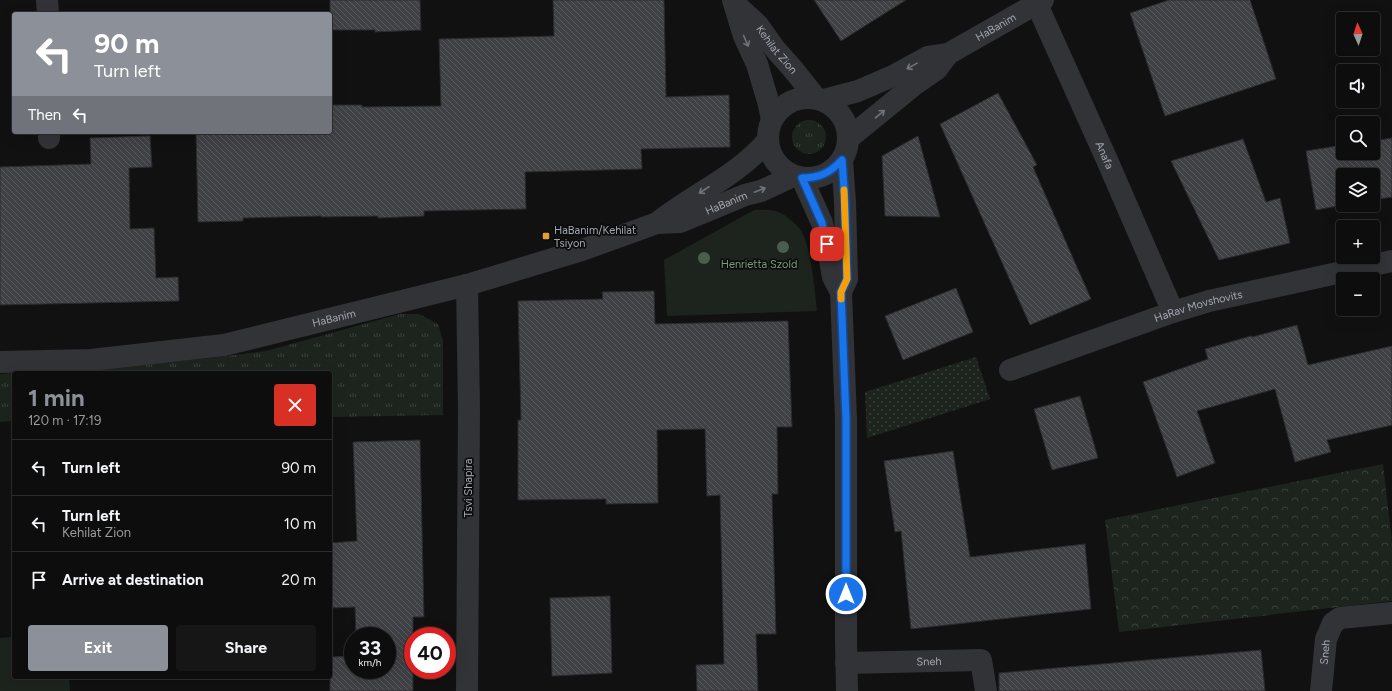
<!DOCTYPE html>
<meta charset="utf-8">
<style>
:root{--surface:#0d0d0e;--page:#161617;--text:#f1f3f6;--muted:#9a9c9e;--line:#2d2d2e;--accent:#8c9099}
body{margin:0;font-family:Figtree,sans-serif;background:var(--page);color:var(--text);height:100vh;display:flex;flex-direction:column;font-size:15px;white-space:nowrap}
*{box-sizing:border-box;margin:0}
p{font-size:13px;color:var(--muted)}
.icon{flex:none;width:22px;height:22px;fill:none;stroke:currentColor;stroke-width:2;stroke-linecap:round;stroke-linejoin:round}
.map{position:relative;flex:1;overflow:hidden}
.panel{position:absolute;left:12px;top:371px;width:320px;height:308px;display:flex;flex-direction:column;background:var(--surface);border-radius:4px;box-shadow:0 4px 16px #0002,0 0 0 1px var(--line)}
.panel>*{flex:none}
.guide{position:absolute;left:12px;top:12px;width:320px;height:122px;border-radius:4px;box-shadow:0 4px 16px #0002,0 0 0 1px var(--line);background:#8c9099;color:#fff;overflow:hidden}
.needle{width:26px;rotate:357deg}
.tools{position:absolute;left:1336px;top:12px;display:grid;gap:8px}
.tools a{display:grid;place-items:center;width:44px;height:44px;border-radius:4px;background:var(--surface);box-shadow:0 4px 16px #0002,0 0 0 1px var(--line);font-size:20px}
.speed{position:absolute;left:344px;top:627px;display:flex;gap:8px;font-size:20px;font-weight:700;text-align:center}
.speed>*{display:grid;place-content:center;width:52px;height:52px;border-radius:50%;background:var(--surface);box-shadow:0 4px 16px #0002,0 0 0 1px var(--line);line-height:1}
.speed small{font-size:10px;font-weight:400}
.speed .limit{border:6px solid #d22;background:#fff;color:#111}
.pin{position:absolute;display:grid;place-items:center;width:34px;height:34px;color:#fff;margin:-17px;border-radius:8px;box-shadow:0 2px 6px #0006}
.me{position:absolute;width:44px;margin:-22px;rotate:0deg;stroke-linejoin:round;filter:drop-shadow(0 0 3px #0008)}
.turn{display:flex;align-items:center;gap:14px;height:84px;padding:0 16px;font-size:18px}
.turn .icon{width:52px;height:52px;stroke-width:2.5}
.turn b{display:block;font-size:28px;line-height:34px}
.then{display:flex;align-items:center;height:38px;padding:0 16px;background:#0003;gap:8px;font-size:15px}
.round{display:grid;place-items:center;flex:none;width:42px;height:42px;border-radius:4px;background:var(--page)}
.head{display:flex;align-items:center;justify-content:space-between;height:68px;padding:0 16px}
h1{font-size:24px;font-weight:700;line-height:30px;color:var(--accent)}
.action{display:flex;gap:8px;margin-top:auto;padding:8px 16px}
.action a{flex:1;height:46px;border-radius:4px;background:var(--accent);color:#fff;font-size:16px;font-weight:700;line-height:46px;text-align:center}
.action a+a{background:var(--page);color:var(--text)}
ul{padding:0;list-style:none}
li{display:flex;align-items:center;gap:12px;height:56px;padding:0 16px;border-top:1px solid var(--line)}
li div{flex:1}
li b{display:block;font-size:15px}
li em{font-style:normal}
.map>svg:first-child{display:block}
</style>
<div class="map">
<svg width="1392" height="691" viewBox="0 0 1392 691">
<defs>
<pattern id="grass-tufts" width="24" height="20" patternUnits="userSpaceOnUse"><rect width="24" height="20" fill="#1d241e"/><path d="M3 7l-1-3M5 7V3M7 7l1-3M15 17l-1-3M17 17v-4M19 17l1-3" fill="none" stroke="#3b413c"/></pattern>
<pattern id="forest-crowns" width="20" height="18" patternUnits="userSpaceOnUse"><rect width="20" height="18" fill="#1d241e"/><path d="M2 6a3 3 0 1 1 6 0M12 15a3 3 0 1 1 6 0" fill="none" stroke="#3b413c"/></pattern>
<pattern id="garden-dots" width="8" height="8" patternUnits="userSpaceOnUse"><rect width="8" height="8" fill="#1d241e"/><path d="M2 2h.1M6 6h.1" fill="none" stroke="#3b413c" stroke-width="1.8" stroke-linecap="round"/></pattern>
<pattern id="building-back-hatch" width="6" height="6" patternUnits="userSpaceOnUse"><rect width="6" height="6" fill="#404145"/><path d="M-1 5l2 2M0 0l6 6M5-1l2 2" fill="none" stroke="#585a5d"/></pattern>
</defs>
<rect width="100%" height="100%" fill="#111112"/>
<!-- grass -->
<g fill="url(#grass-tufts)">
<circle cx="809" cy="137" r="17"/>
<polygon points="400,314 419,314 438,324 443,340 443,415 330,417 330,373 25,373 68,372 210,358 266,351"/>
<polygon points="14,373 14,421 0,422 0,374"/>
</g>
<!-- forest -->
<polygon fill="url(#forest-crowns)" points="1383,464 1392,542 1392,601 1119,632 1105,520"/>
<!-- park -->
<g fill="#1d241e">
<path d="M754,210C761,210 771,209 778,212C786,215 795,223 800,229C811,244 815,292 817,311L667,316L664,260Z"/>
<polygon points="14,637 14,677 69,677 70,691 0,691 0,638"/>
</g>
<!-- garden -->
<polygon fill="url(#garden-dots)" points="976,357 990,399 867,438 865,392"/>
<!-- building -->
<g fill="url(#building-back-hatch)" stroke="#2b2b2e">
<polygon points="330,0 420,0 421,30 375,32 375,30 330,30"/>
<polygon points="553,0 664,0 666,97 729,95 730,147 641,149 642,169 525,172 526,209 424,211 424,216 378,218 378,216 321,217 321,216 243,218 243,221 198,222 196,132 330,132 330,105 362,105 362,107 441,106 439,39 554,36"/>
<polygon points="814,0 906,0 841,41"/>
<polygon points="1169,0 1250,0 1276,79 1165,116 1130,13"/>
<polygon points="998,93 1037,165 1033,167 1091,299 1030,325 940,124"/>
<polygon points="150,136 152,167 129,168 130,229 154,228 156,278 178,277 179,301 0,305 0,167 91,164 90,138"/>
<polygon points="918,136 940,217 885,216 882,156"/>
<polygon points="1392,138 1392,197 1373,200 1373,175 1343,175 1343,205 1316,210 1306,151 1343,145 1343,153 1373,153 1373,141"/>
<polygon points="1243,139 1266,202 1280,198 1290,243 1219,260 1171,161"/>
<polygon points="956,288 973,332 903,360 885,316"/>
<polygon points="654,291 655,324 788,321 792,427 777,427 778,494 772,494 776,634 756,634 758,691 697,691 696,665 724,664 720,495 707,496 705,429 657,430 658,503 606,504 606,499 518,500 518,420 521,420 518,301 603,299 602,292"/>
<polygon points="1297,325 1308,365 1392,346 1392,425 1327,440 1331,452 1295,462 1275,389 1197,411 1215,463 1177,477 1143,382 1208,359 1205,349 1251,336 1252,337"/>
<polygon points="1080,396 1098,458 1052,470 1034,409"/>
<polygon points="420,440 424,617 413,617 413,691 330,691 330,657 353,656 353,670 387,670 387,636 356,636 355,607 330,608 330,543 357,541 353,442"/>
<polygon points="953,451 970,557 1085,544 1091,609 911,629 901,531 895,532 884,461"/>
<polygon points="610,596 612,673 552,676 550,598"/>
<polygon points="1261,650 1265,691 999,691 999,673"/>
</g>
<g fill="none" stroke-linecap="round" stroke-linejoin="round">
<!-- minor -->
<g stroke="#323337" stroke-width="22">
<polyline points="47,0 48,14"/>
<path id="s1" d="M1035,0L1107,160L1173,312"/>
<path id="s2" d="M824,100L858,91L895,75L928,57L948,54L1043,0"/>
<polyline points="49,132 49,138"/>
<polyline points="849,138 914,85 937,69 948,54"/>
<path d="M657,223C693,194 738,176 768,140"/>
<polyline points="467,285 469,410 467,691"/>
<path id="s3" d="M0,362L91,360L224,345L467,285L582,250L657,223L680,222L745,195L761,191L793,176"/>
<path id="s4" d="M1010,370L1173,312L1209,301L1392,261"/>
<path id="s5" d="M846,663L981,660L986,691"/>
<path id="s6" d="M1321,691L1326,639L1333,623L1340,618L1392,613"/>
</g>
<!-- tertiary -->
<g stroke="#323337" stroke-width="22">
<polyline points="733,0 744,36 757,64 768,101 772,119"/>
<path id="s7" d="M735,4L758,25L775,49L792,68L816,98"/>
<circle cx="808" cy="138" r="40"/>
<polyline points="802,178 822,223 827,244 833,277 841,292 846,419 846,642 847,691"/>
<polyline points="841,292 847,279 845,202 842,160"/>
</g>
</g>
<!-- trees -->
<g fill="#4b5d4c">
<circle cx="783" cy="247" r="6"/>
<circle cx="704" cy="258" r="6"/>
</g>
<!-- one-way arrows -->
<defs><path id="oneway-shaft" d="M-6 0H5M1.5-3L5.5 0L1.5 3" fill="none" stroke-width="1.6" stroke-linecap="round" stroke-linejoin="round"/></defs>
<g stroke="#70747b">
<use href="#oneway-shaft" transform="translate(746 41) rotate(66)"/>
<use href="#oneway-shaft" transform="translate(912 66) rotate(151)"/>
<use href="#oneway-shaft" transform="translate(880 114) rotate(-40)"/>
<use href="#oneway-shaft" transform="translate(704 190) rotate(147)"/>
<use href="#oneway-shaft" transform="translate(760 190) rotate(-21)"/>
</g>
<g fill="none" stroke-linecap="round" stroke-linejoin="round">
<defs>
<path id="route" d="M827,244L822,223L802,178C819,178 830,173 842,160L845,202L847,279L841,292L846,419V594"/>
</defs>
<!-- route casing -->
<use href="#route" stroke="#114b97" stroke-width="10"/>
<!-- route -->
<use href="#route" stroke="#1a73e8" stroke-width="7"/>
<!-- slow -->
<polyline stroke="#f59e0b" stroke-width="7" points="841,299 841,292 847,279 844,190"/>
</g>
<!-- markers -->
<rect fill="#e69c35" stroke="#0c0c0d" stroke-width="1.5" x="542" y="232" width="8" height="8" rx="2"/>
<g text-anchor="middle" dominant-baseline="central" stroke-width="3.5" stroke-linejoin="round" paint-order="stroke">
<!-- street labels -->
<g font-size="11" fill="#a3a9b2" stroke="#0c0c0d">
<text stroke="none"><textPath href="#s2" startOffset="188">HaBanim</textPath></text>
<text stroke="none"><textPath href="#s7" startOffset="62">Kehilat Zion</textPath></text>
<text stroke="none"><textPath href="#s1" startOffset="170">Anafa</textPath></text>
<text stroke="none"><textPath href="#s3" startOffset="748">HaBanim</textPath></text>
<text stroke="none"><textPath href="#s4" startOffset="199">HaRav Movshovits</textPath></text>
<text stroke="none"><textPath href="#s3" startOffset="338">HaBanim</textPath></text>
<text transform="translate(468 488) rotate(-90)">Tsvi Shapira</text>
<text stroke="none"><textPath href="#s6" startOffset="39">Sneh</textPath></text>
<text stroke="none"><textPath href="#s5" startOffset="83">Sneh</textPath></text>
</g>
<!-- poi labels -->
<g font-size="11" fill="#a3a9b2" stroke="#0c0c0d" text-anchor="start">
<text x="554" y="230">HaBanim/Kehilat<tspan x="554" dy="13">Tsiyon</tspan></text>
</g>
<!-- park labels -->
<g font-size="11" fill="#7b9c7b" stroke="#0c0c0d">
<text x="759" y="264">Henrietta Szold</text>
</g>
</g>
</svg>
<div class="tools">
<a><svg class="needle" viewBox="-14 -14 28 28"><path d="M0-13l5 13h-10z" fill="#e53935"/><path d="M0 13l5-13h-10z" fill="#9a9c9e"/></svg></a>
<a><svg class="icon" aria-label="sound" viewBox="0 0 24 24"><path d="M4 9h4l5-4v14l-5-4H4zM17 9q2 3 0 6"/></svg></a>
<a><svg class="icon" aria-label="search" viewBox="0 0 24 24"><circle cx="10" cy="10" r="6"/><path d="M15 15l6 6"/></svg></a>
<a><svg class="icon" aria-label="layers" viewBox="0 0 24 24"><path d="M12 4l9 5-9 5-9-5zM3 14l9 5 9-5"/></svg></a>
<a>+</a>
<a>−</a>
</div>
<div class="speed"><div>33<small>km/h</small></div><div class="limit">40</div></div>
<div class="pin" style="left:827px;top:244px;background:#d93025"><svg class="icon" aria-label="arrive" viewBox="0 0 24 24"><path d="M6 21V4h12l-3 4 3 4H6"/></svg></div>
<svg class="me" style="left:846px;top:594px" viewBox="-20 -20 40 40"><circle r="17" fill="#1a73e8" stroke="#fff" stroke-width="3"/><path d="M0-11L8 9 0 5-8 9z" fill="#fff"/></svg>
<div class="guide">
<div class="turn"><svg class="icon" aria-label="left" viewBox="0 0 24 24"><path d="M17 20v-9H6M10 6l-5 5 5 5"/></svg><div><b>90 m</b>Turn left</div></div>
<div class="then">Then<svg class="icon" aria-label="left" viewBox="0 0 24 24"><path d="M17 20v-9H6M10 6l-5 5 5 5"/></svg></div>
</div>
<section class="panel">
<div class="head"><div><h1>1 min</h1><p>120 m · 17:19</p></div><a class="round" style="background:#d93025;color:#fff"><svg class="icon" aria-label="close" viewBox="0 0 24 24"><path d="M6 6l12 12M18 6L6 18"/></svg></a></div>
<ul>
<li><svg class="icon" aria-label="left" viewBox="0 0 24 24"><path d="M17 20v-9H6M10 6l-5 5 5 5"/></svg><div><b>Turn left</b></div><em>90 m</em></li>
<li><svg class="icon" aria-label="left" viewBox="0 0 24 24"><path d="M17 20v-9H6M10 6l-5 5 5 5"/></svg><div><b>Turn left</b><p>Kehilat Zion</p></div><em>10 m</em></li>
<li><svg class="icon" aria-label="arrive" viewBox="0 0 24 24"><path d="M6 21V4h12l-3 4 3 4H6"/></svg><div><b>Arrive at destination</b></div><em>20 m</em></li>
</ul>
<div class="action"><a>Exit</a><a>Share</a></div>
</section>
</div>
